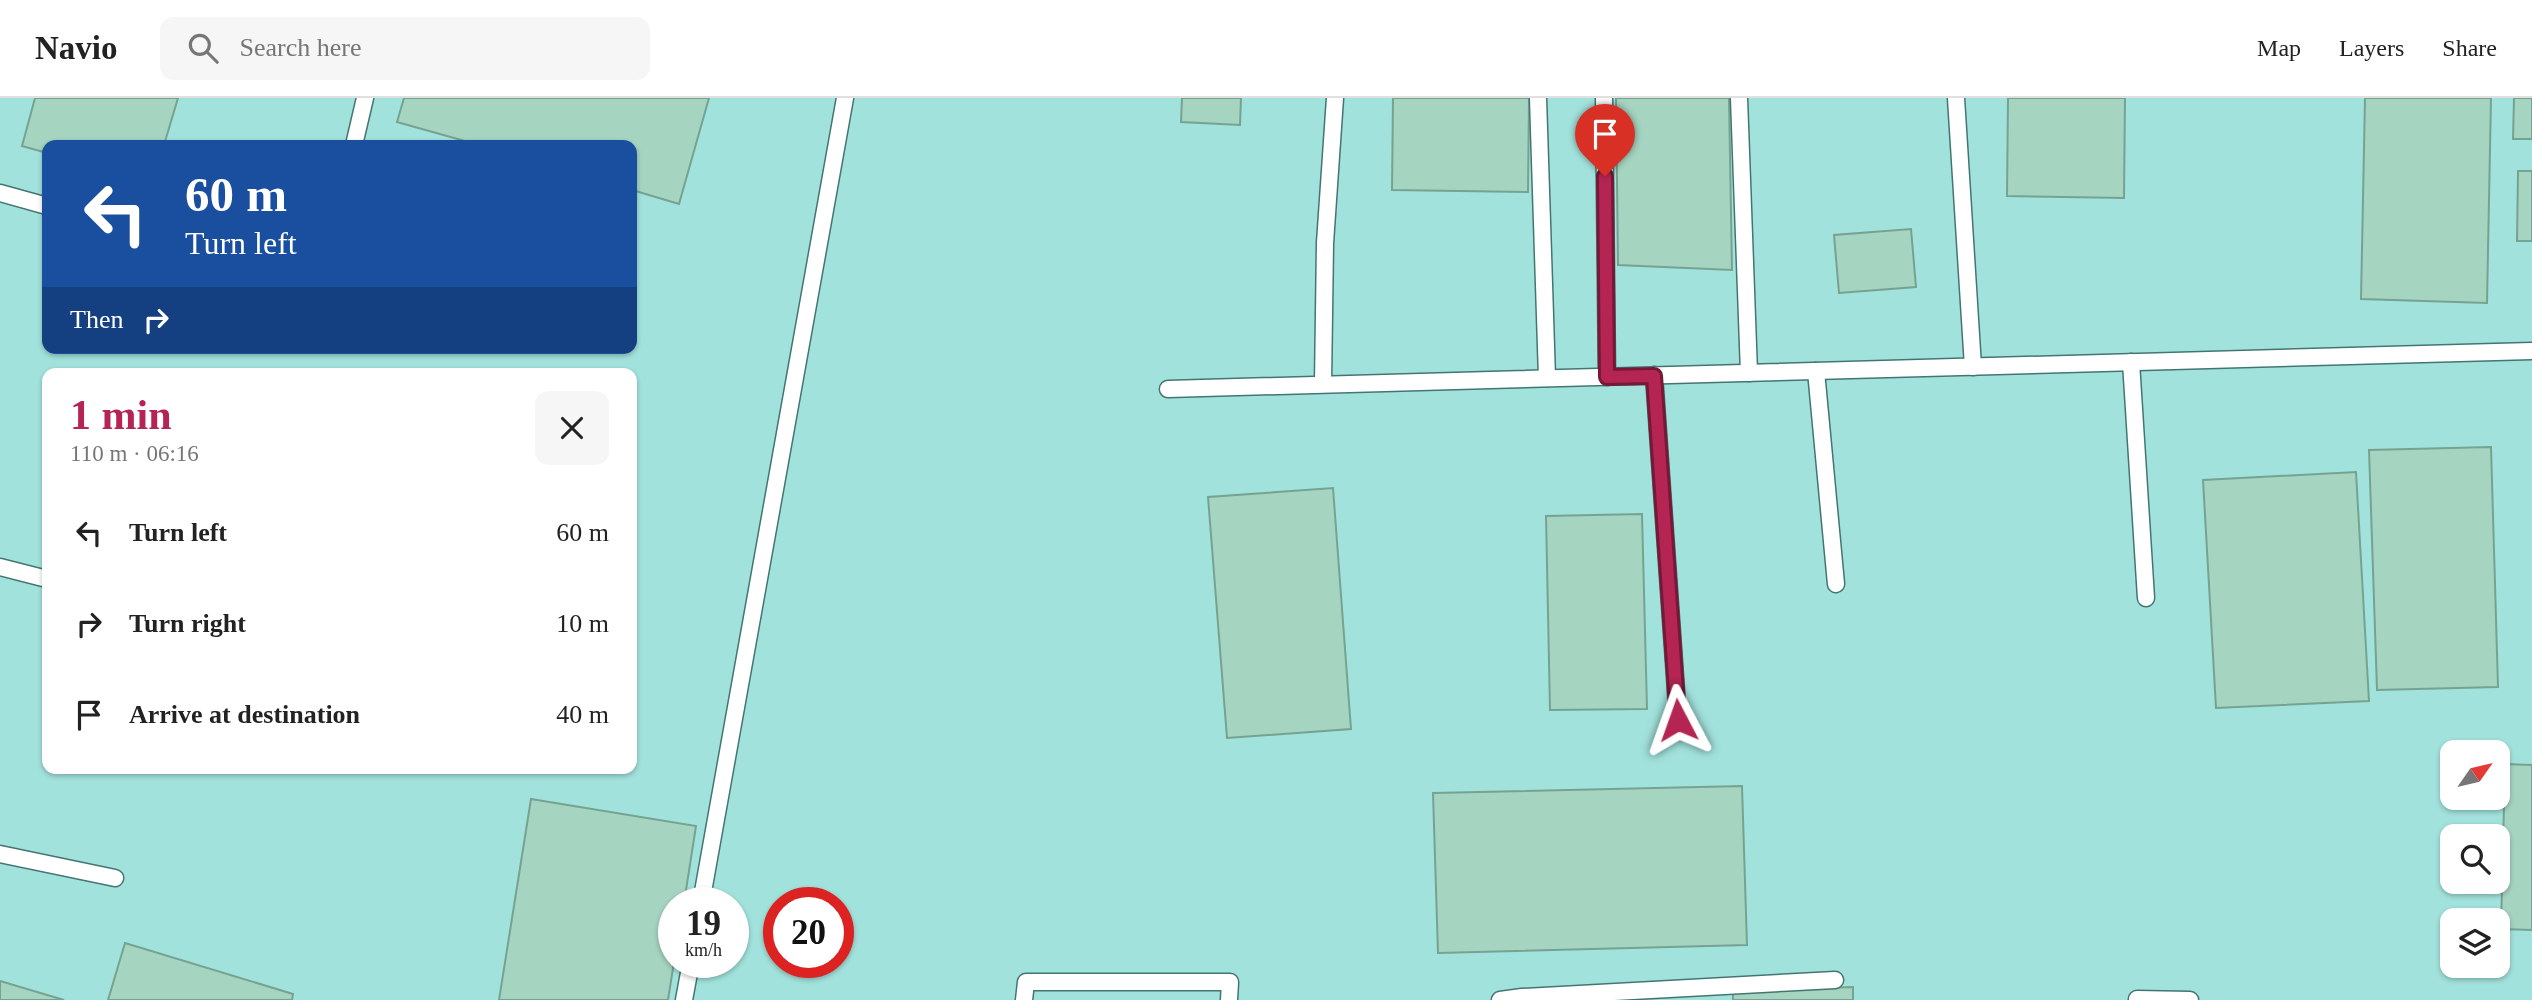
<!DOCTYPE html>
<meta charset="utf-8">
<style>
:root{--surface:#fff;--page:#f6f6f6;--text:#222;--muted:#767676;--line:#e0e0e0;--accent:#b52553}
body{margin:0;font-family:Georgia,serif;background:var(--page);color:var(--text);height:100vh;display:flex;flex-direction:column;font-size:26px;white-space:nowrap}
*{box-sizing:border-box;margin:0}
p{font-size:23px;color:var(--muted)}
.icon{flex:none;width:38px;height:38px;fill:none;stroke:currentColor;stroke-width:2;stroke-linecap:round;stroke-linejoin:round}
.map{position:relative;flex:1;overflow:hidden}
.panel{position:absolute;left:42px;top:270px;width:595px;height:406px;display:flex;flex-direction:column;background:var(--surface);border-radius:14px;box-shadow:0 2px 5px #0004}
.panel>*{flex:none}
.top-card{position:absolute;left:42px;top:42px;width:595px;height:214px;border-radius:14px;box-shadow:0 2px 5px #0004;background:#1a4fa0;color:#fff;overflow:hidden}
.needle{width:46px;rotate:56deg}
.tools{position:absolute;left:2440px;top:642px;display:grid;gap:14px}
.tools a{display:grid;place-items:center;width:70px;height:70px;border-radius:14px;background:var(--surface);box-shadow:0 2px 5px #0004;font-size:35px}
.speed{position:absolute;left:658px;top:789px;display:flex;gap:14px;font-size:35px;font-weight:700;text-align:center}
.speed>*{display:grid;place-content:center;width:91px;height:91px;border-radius:50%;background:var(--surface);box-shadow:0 2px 5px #0004;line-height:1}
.speed small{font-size:18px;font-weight:400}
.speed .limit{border:10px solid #d22;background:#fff;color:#111}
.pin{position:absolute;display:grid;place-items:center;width:60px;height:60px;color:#fff;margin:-72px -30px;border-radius:50% 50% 50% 0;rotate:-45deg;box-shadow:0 0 7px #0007}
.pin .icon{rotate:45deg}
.me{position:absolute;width:77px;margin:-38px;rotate:356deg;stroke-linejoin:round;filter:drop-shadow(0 0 5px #0008)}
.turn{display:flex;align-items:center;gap:24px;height:147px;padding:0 28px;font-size:32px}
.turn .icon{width:91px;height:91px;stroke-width:2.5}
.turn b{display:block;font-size:49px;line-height:60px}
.then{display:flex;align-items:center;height:66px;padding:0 28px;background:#0003;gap:14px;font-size:26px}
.round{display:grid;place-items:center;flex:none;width:74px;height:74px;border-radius:14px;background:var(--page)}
.head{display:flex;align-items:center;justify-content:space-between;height:119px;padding:0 28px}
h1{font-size:42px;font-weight:600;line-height:52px;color:var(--accent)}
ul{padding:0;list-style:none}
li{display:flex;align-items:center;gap:21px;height:91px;padding:0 28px}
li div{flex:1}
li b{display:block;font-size:26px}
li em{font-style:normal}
header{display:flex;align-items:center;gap:42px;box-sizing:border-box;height:98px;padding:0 35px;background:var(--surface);border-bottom:2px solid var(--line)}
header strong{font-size:33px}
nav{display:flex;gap:38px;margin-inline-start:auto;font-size:24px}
.search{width:490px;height:63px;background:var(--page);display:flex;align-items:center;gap:18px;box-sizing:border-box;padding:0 24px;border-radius:14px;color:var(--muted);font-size:26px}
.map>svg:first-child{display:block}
</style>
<header>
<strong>Navio</strong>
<div class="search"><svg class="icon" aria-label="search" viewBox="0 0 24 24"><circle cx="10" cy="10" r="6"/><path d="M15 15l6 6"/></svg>Search here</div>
<nav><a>Map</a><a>Layers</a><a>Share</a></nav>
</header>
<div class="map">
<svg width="2532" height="902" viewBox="0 0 2532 902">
<rect width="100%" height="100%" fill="#b6ece6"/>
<!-- built -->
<path fill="#a2e2dc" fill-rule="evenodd" d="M0,0H2532V902H0ZM47,47H632V250H47ZM47,275H632V670H47ZM2452,654H2497V700H2452ZM2452,738H2497V784H2452ZM674,805H733V864H674ZM779,805H838V864H779ZM2452,822H2497V868H2452Z"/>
<!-- building -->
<g fill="#a5d4c1" stroke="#76a391" stroke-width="2">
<polygon points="35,0 178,0 164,47 47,47 47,55 22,48"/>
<polygon points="404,0 709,0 679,106 632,92 632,47 479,47 397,24"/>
<polygon points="1182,0 1241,0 1240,27 1181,24"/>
<polygon points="1393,0 1529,0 1528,94 1392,92"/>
<polygon points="1616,0 1729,0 1732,172 1618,167"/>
<polygon points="2008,0 2125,0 2124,100 2007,98"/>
<polygon points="2365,0 2491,0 2487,205 2361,201"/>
<polygon points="2514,0 2532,0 2532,41 2513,41"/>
<polygon points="2518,73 2532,73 2532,143 2517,143"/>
<polygon points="1911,131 1916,189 1839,195 1834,137"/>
<polygon points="2491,349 2498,589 2377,592 2369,352"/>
<polygon points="2356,374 2369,603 2216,610 2203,382"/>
<polygon points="1333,390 1351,631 1227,640 1208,399"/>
<polygon points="1642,416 1647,611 1550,612 1546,418"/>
<polygon points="2505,666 2532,667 2532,832 2501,831"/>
<polygon points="1742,688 1747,847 1438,855 1433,695"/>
<polygon points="531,701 696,728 684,805 674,805 674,864 668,902 499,902"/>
<polygon points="125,845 293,896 292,902 108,902"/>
<polygon points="0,883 64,902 0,902"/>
<polygon points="1853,889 1853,902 1733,902 1733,893"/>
</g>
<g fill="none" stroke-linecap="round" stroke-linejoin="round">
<defs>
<g id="service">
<polyline points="1538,0 1547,280"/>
<polyline points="1604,0 1607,279"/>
<polyline points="1739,0 1749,275"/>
<polyline points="1956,0 1973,269"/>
<polyline points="354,47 365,0"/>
<polyline points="0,95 47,108"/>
<polyline points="2131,264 2146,500"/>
<polyline points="1816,273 1836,486"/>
<polyline points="1654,277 1678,622"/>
<polyline points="1323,286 1325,145 1335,0"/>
<polyline points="1168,291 2532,253"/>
<polyline points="0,469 47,481"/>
<polyline points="0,756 115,780"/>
<polyline points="701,805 845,0"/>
<polyline points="2137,901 2190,902"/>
<polyline points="684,902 691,864"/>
<polyline points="1024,902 1026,884 1230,884 1229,902"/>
<polyline points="1500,902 1522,899 1835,882"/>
</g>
</defs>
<!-- service casing -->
<use href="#service" stroke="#437672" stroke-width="19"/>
<!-- service -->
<use href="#service" stroke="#fff" stroke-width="16"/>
</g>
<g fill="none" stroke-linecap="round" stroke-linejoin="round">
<defs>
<polyline id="route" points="1605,78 1607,279 1654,278 1678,622"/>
</defs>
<!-- route casing -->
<use href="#route" stroke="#761836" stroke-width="18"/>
<!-- route -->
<use href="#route" stroke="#b52553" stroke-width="12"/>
</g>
</svg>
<div class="tools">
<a><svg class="needle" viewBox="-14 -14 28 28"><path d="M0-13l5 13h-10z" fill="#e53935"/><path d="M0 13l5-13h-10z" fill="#767676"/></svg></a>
<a><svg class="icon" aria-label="search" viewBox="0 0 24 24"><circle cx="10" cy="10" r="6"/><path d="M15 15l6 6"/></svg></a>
<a><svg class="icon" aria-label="layers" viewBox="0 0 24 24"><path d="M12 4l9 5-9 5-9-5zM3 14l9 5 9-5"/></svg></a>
</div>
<div class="speed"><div>19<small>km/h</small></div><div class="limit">20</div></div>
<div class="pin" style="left:1605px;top:78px;background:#d93025"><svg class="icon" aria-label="arrive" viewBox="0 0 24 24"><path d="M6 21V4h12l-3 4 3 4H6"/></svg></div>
<svg class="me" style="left:1678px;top:622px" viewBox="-20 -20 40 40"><path d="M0-17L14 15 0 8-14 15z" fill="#b52553" stroke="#fff" stroke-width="4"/></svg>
<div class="top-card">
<div class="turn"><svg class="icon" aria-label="left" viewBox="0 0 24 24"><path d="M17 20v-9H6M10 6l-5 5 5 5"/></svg><div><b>60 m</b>Turn left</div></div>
<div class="then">Then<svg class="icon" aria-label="right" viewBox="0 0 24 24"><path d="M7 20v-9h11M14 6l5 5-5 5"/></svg></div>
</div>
<section class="panel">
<div class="head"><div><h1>1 min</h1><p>110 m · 06:16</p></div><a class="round"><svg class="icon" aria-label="close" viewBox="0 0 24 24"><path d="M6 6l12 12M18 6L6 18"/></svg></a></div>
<ul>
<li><svg class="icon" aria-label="left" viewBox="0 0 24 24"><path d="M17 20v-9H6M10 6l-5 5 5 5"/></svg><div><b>Turn left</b></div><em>60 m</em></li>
<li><svg class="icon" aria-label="right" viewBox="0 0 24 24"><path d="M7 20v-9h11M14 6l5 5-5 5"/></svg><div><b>Turn right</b></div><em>10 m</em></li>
<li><svg class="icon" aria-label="arrive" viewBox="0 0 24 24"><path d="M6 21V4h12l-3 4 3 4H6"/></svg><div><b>Arrive at destination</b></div><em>40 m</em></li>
</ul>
</section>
</div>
